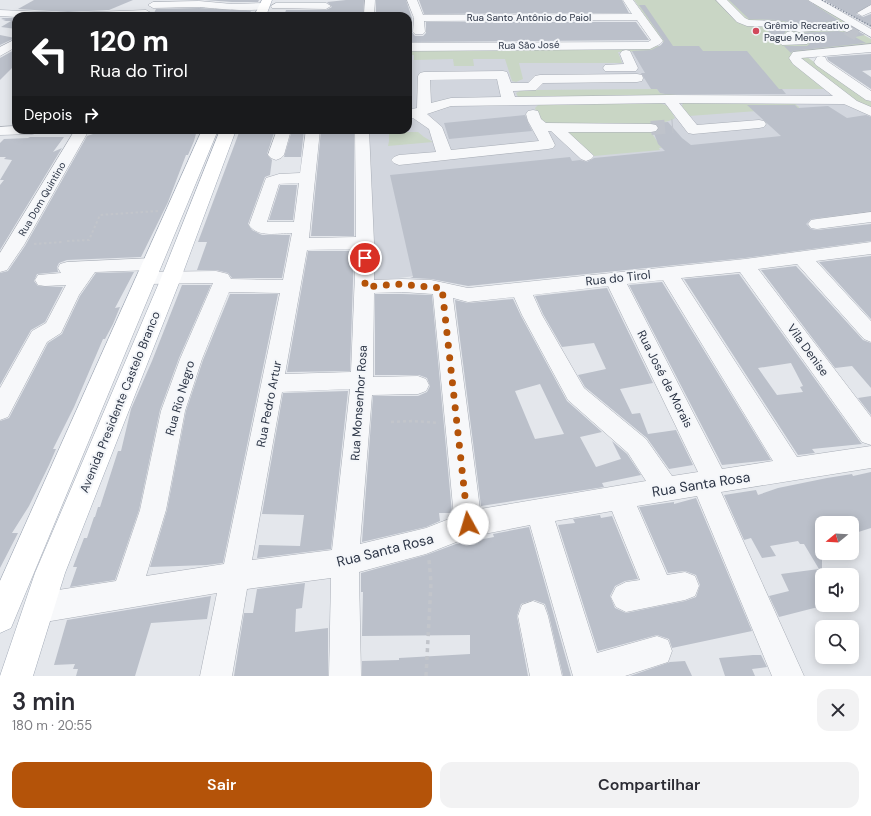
<!DOCTYPE html>
<html lang="pt">
<meta charset="utf-8">
<style>
:root{--surface:#fff;--page:#f2f2f3;--text:#2b2b33;--muted:#7c7c81;--accent:#b45309}
body{margin:0;font-family:"DM Sans",sans-serif;background:var(--page);color:var(--text);height:100vh;display:flex;flex-direction:column;font-size:15px;white-space:nowrap}
*{box-sizing:border-box;margin:0}
p{font-size:13px;color:var(--muted)}
.icon{flex:none;width:22px;height:22px;fill:none;stroke:currentColor;stroke-width:2;stroke-linecap:round;stroke-linejoin:round}
.map{position:relative;height:676px;overflow:hidden}
.side{display:flex;flex-direction:column;background:var(--surface);flex:1}
.side>*{flex:none}
.guide{position:absolute;left:12px;top:12px;width:400px;height:122px;border-radius:12px;box-shadow:0 2px 10px #0003;background:#202124;color:#fff;overflow:hidden}
.needle{width:26px;rotate:252deg}
.fabs{position:absolute;left:815px;top:516px;display:grid;gap:8px}
.fabs a{display:grid;place-items:center;width:44px;height:44px;border-radius:8px;background:var(--surface);box-shadow:0 2px 10px #0003;font-size:20px}
.pin{position:absolute;display:grid;place-items:center;width:34px;height:34px;color:#fff;margin:-17px;border:2px solid #fff;border-radius:50%;box-shadow:0 1px 4px #0007}
.me{position:absolute;width:44px;margin:-22px;rotate:354deg;stroke-linejoin:round;filter:drop-shadow(0 0 3px #0008)}
.turn{display:flex;align-items:center;gap:14px;height:84px;padding:0 12px;font-size:18px}
.turn .icon{width:52px;height:52px;stroke-width:2.5}
.turn b{display:block;font-size:28px;line-height:34px}
.then{display:flex;align-items:center;height:38px;padding:0 12px;background:#0003;gap:8px;font-size:15px}
.round{display:grid;place-items:center;flex:none;width:42px;height:42px;border-radius:12px;background:var(--page)}
.overview{display:flex;align-items:center;justify-content:space-between;height:68px;padding:0 12px}
h1{font-size:24px;font-weight:600;line-height:30px}
.primary-button{display:flex;gap:8px;margin-top:auto;padding:8px 12px}
.primary-button a{flex:1;height:46px;border-radius:12px;background:var(--accent);color:#fff;font-size:16px;font-weight:600;line-height:46px;text-align:center}
.primary-button a+a{background:var(--page);color:var(--text)}
.map>svg:first-child{display:block}
</style>
<div class="map">
<svg width="871" height="676" viewBox="0 0 871 676">
<rect width="100%" height="100%" fill="#e4e7ec"/>
<!-- built -->
<polygon fill="#d2d6de" points="790,46 871,102 871,221 374,281 366,130 408,130 408,47"/>
<!-- green -->
<g fill="#c9d6c5">
<polygon points="634,0 796,0 802,4 816,4 850,22 848,26 871,39 871,50 807,57 871,102 871,112 833,89 775,89 645,51 618,52 622,63 519,63 523,79 516,82 512,81 505,59 473,59 474,66 454,66 453,59 414,60 414,55 408,55 408,47 666,46"/>
<polygon points="657,89 660,93 677,95 778,95 779,96 518,97 516,93 520,91 532,90"/>
<polygon points="683,102 795,104 799,107 799,108 689,116 682,106"/>
<path d="M660,103L668,106L675,118C658,130 574,125 549,125L539,120L535,108L538,105Z"/>
<polygon points="389,130 399,130 399,132 418,132 424,137 433,142 388,146 389,141"/>
<polygon points="566,130 650,131 662,148 659,148 660,150 594,156 589,154"/>
</g>
<!-- building -->
<g fill="#bbc0ca" fill-rule="evenodd">
<polygon points="34,0 133,0 109,10 68,12 18,9"/>
<polygon points="205,0 259,0 258,2 232,2"/>
<polygon points="346,0 364,0 363,16 284,16 286,10 326,10 332,7 327,2"/>
<polygon points="376,0 406,0 412,18 412,32 415,36 423,36 426,33 426,22 636,22 649,40 408,42 408,16 376,16"/>
<polygon points="419,0 622,0 629,13 424,14"/>
<polygon points="729,0 807,0 840,21 799,24 777,20 749,19"/>
<polygon points="824,0 871,0 871,4 856,14 863,17 871,14 871,27"/>
<polygon points="639,5 645,5 673,46 699,46 703,51 747,51 779,89 782,89 786,94 665,94 660,93 657,89 651,89 641,73 645,73 632,51 651,50 661,45 664,41"/>
<polygon points="156,9 199,8 251,11 248,16 154,16 156,13 154,13"/>
<polygon points="3,18 16,18 16,29 1,27 11,21 3,21 6,20 1,19"/>
<polygon points="765,28 786,31 784,34 788,38 779,42"/>
<polygon points="854,29 865,35 855,37 866,43 793,51 791,53 784,46 807,46 810,43 808,39 798,33 838,31 848,33"/>
<polygon points="0,35 15,38 0,45"/>
<polygon points="16,49 16,64 0,80 0,58"/>
<polygon points="871,54 871,70 862,71 871,77 871,89 828,60 827,57"/>
<polygon points="747,105 795,105 798,108 828,106 847,118 866,115 871,117 871,211 811,219 806,224 811,229 817,230 871,224 871,241 745,258 468,286 431,279 410,278 413,277 390,175 570,157 572,161 580,160 587,162 594,158 665,151 658,144 654,133 657,132 659,129 657,124 654,123 668,122 682,138 691,145 781,136"/>
<polygon points="525,115 532,131 449,139 444,123"/>
<polygon points="143,130 197,130 194,141 188,155 186,155 168,202 141,257 67,260 59,263 57,267 58,272 37,274 34,281 38,286 63,287 45,322 31,330 0,385 0,273 8,271 25,246 87,136 93,134"/>
<polygon points="240,130 275,130 267,154 272,160 270,175 265,177 248,224 252,230 262,235 290,235 282,278 232,278 228,273 216,270 197,270 207,242 198,242"/>
<polygon points="292,130 304,130 301,157 284,157"/>
<polygon points="321,130 354,130 354,236 311,236"/>
<polygon points="30,137 64,137 53,152 62,148 0,250 0,185 4,180 0,180 12,160 4,159 6,157 0,157 0,143 4,139 28,138"/>
<polygon points="280,185 297,185 293,220 269,220"/>
<polygon points="308,251 354,251 350,371 287,372"/>
<polygon points="871,256 871,319 819,262"/>
<polygon points="796,266 863,340 871,343 871,388 852,366 835,368 761,270"/>
<polygon points="134,272 115,308 120,307 113,324 105,339 103,339 74,407 53,449 56,449 49,465 29,506 12,533 18,533 0,568 0,421 9,418 48,343 62,334 80,296 96,273"/>
<path d="M739,274L861,443L862,444L812,449L815,453L798,455L684,279ZM791,363L803,386L800,387L803,392L777,395L758,368Z"/>
<polygon points="662,282 771,460 722,465 719,459 629,285"/>
<polygon points="182,285 211,285 179,358 160,410 139,510 115,580 70,587 77,567 73,567 84,538 87,538 94,517 95,517 98,507 100,507 118,451 121,451 131,409 152,361"/>
<polygon points="607,288 653,383 620,389 632,414 640,413 648,434 676,430 693,465 669,469 647,438 585,387 578,375 606,369 594,343 562,347 543,314 535,296"/>
<polygon points="230,294 278,294 223,563 207,565 150,567 167,510 186,411 203,360"/>
<polygon points="375,294 402,294 432,295 452,513 439,513 440,521 426,527 362,542 373,396 418,396 427,392 430,386 427,378 419,375 375,375"/>
<path d="M513,299L521,316L567,401L602,432L580,437L596,467L621,459L612,441L627,454L641,475L602,483L604,487L481,506L455,300L468,303ZM540,384L564,434L535,439L515,391Z"/>
<polygon points="348,391 331,549 257,558 259,545 300,546 304,515 262,514 283,393"/>
<polygon points="871,396 871,415 858,398"/>
<polygon points="871,472 871,528 852,534 852,523 822,523 822,606 779,617 769,596 789,591 781,574 819,569 804,544 800,544 798,541 770,546 776,556 762,558 751,538 744,540 724,495 756,490 758,495 778,488 827,478 852,474 853,476"/>
<polygon points="696,498 752,631 672,648 669,639 657,635 598,651 558,525 575,523 573,519 600,515 601,518 612,516 638,579 625,581 615,586 610,596 615,608 626,613 685,601 696,597 700,585 696,575 685,571 668,573 639,507 674,502 674,504"/>
<polygon points="529,527 571,676 563,676 549,616 545,604 534,600 521,604 517,616 528,676 362,676 362,661 399,660 399,658 470,654 470,635 362,636 363,592 361,592 361,573 426,555 456,544 494,537 493,534"/>
<polygon points="305,583 302,608 296,609 295,632 328,628 328,676 234,676 244,613 253,613 257,589"/>
<polygon points="211,596 207,619 151,623 135,676 76,676 78,669 73,669 75,664 54,665 67,620"/>
<polygon points="753,655 761,655 767,667 752,669 755,676 725,676 719,658"/>
<polygon points="685,661 692,676 630,676 670,662"/>
</g>
<g fill="none" stroke-linecap="round" stroke-linejoin="round">
<!-- minor-tunnel-far1 -->
<polyline stroke="#bfc3cb" stroke-width="12" stroke-dasharray="12 6" stroke-linecap="butt" points="847,29 859,36"/>
<!-- minor-tunnel -->
<polyline stroke="#bfc3cb" stroke-width="14" stroke-dasharray="14 7" stroke-linecap="butt" points="651,128 673,126"/>
<defs>
<g id="minor">
<polygon points="365,0 375,0 374,16 364,16"/>
<polygon points="407,0 417,0 423,15 632,14 623,0 633,0 663,41 660,44 650,49 408,51 408,43 648,42 651,40 637,20 424,21 425,32 423,34 415,34 413,32 414,18"/>
<polygon points="716,0 727,0 745,18 749,20 777,21 799,26 840,22 851,27 853,29 847,32 838,29 799,32 777,27 747,26 737,22"/>
<polygon points="808,0 821,0 871,29 871,37"/>
<path d="M199,1L232,4L264,3L269,6C262,14 212,8 199,7C184,7 168,8 153,8L148,5L153,2Z"/>
<polygon points="276,3 326,3 331,6 326,9 272,8 271,6"/>
<polygon points="871,5 871,12 862,16 857,13"/>
<polygon points="0,10 68,13 146,10 151,13 147,16 16,17 0,16"/>
<polygon points="791,31 807,40 809,42 807,44 782,45 780,43 782,41 791,39 785,34 787,32"/>
<polygon points="16,39 16,47 0,56 0,47"/>
<path d="M871,44V52L801,58L857,101L871,107V116L844,104L679,103L697,125L759,120L764,121L766,124L764,127L759,128L693,134L688,133L665,103L451,106L427,114L442,127L451,150L539,141L528,121L526,114L528,111L533,110L538,111L541,119L546,123L651,124L656,125L658,128L656,131L651,132H568L594,156L591,159L586,161L581,159L551,131H548L555,145L553,148L548,149L399,165L394,163L391,160L394,157L399,155L436,152L429,129L413,118H408V110L417,108L418,76L420,73L424,72L503,71L507,72L511,83H528L535,76L540,75L637,74L642,75L643,78L642,81L637,82L543,83L536,90L513,91L515,97L669,95L833,96L793,64L789,58L793,52ZM497,79L501,97L451,98L431,103L430,80Z"/>
<polygon points="626,50 630,51 638,68 636,71 605,71 603,68 605,65 624,64 620,54 622,51"/>
<polygon points="821,56 825,57 827,61 871,91 871,101 866,100 816,65 814,62 817,57"/>
<polygon points="16,126 16,130 39,130 37,133 32,134 0,135 0,127"/>
<polygon points="75,130 89,130 24,245 7,270 0,272 0,253"/>
<polygon points="277,130 291,130 284,155 281,158 276,160 271,158 268,155"/>
<path d="M306,130H320L309,238L356,237L355,130H369L374,243V280L402,279L431,280L468,288L745,259L871,242V254L816,261L871,321V342L864,339L797,264L758,269L871,417V445L862,442L740,272L681,278L797,457L871,446V468L721,492L804,676H772L697,496L637,506L667,575L685,572L695,576L699,586L695,596L685,600L626,612L616,607L611,597L616,587L626,582L640,580L612,511L555,521L597,653L657,636L668,640L672,651L668,662L625,676H573L530,525L469,537L426,554L359,572L361,676H329L331,578L247,589L232,676H200L217,593L39,623L29,618L24,608L29,598L39,593L116,581L140,510L161,411L180,359L213,283L147,284L140,283L137,278L140,273L147,272L216,271L228,274L231,279L283,280L292,233C278,233 258,238 249,225L266,178L279,174L300,173ZM299,183L294,222H267L279,184ZM356,249L351,372L285,374L307,250ZM663,280L773,461L722,469L627,284ZM608,286L698,472L672,476L646,439L584,388L542,315L533,295ZM229,292L280,293L224,564L146,576L166,510L185,411L202,359ZM402,292L433,294L454,517L426,528L360,544L372,395L418,394L426,391L429,385L426,379L418,376L373,377L374,293ZM514,297L522,315L568,400L628,453L646,481L480,509L453,298L468,302ZM350,389L332,550L252,560L282,392Z"/>
<polygon points="871,212 871,222 817,229 811,228 808,224 811,220 817,219"/>
<polygon points="153,258 160,260 162,264 160,268 153,270 95,272 79,295 61,333 47,342 8,417 0,420 0,388 32,331 46,323 66,285 45,286 38,285 35,280 38,275 61,273 58,268 60,264 67,262"/>
<polygon points="533,601 544,605 548,616 562,676 530,676 518,616 522,605"/>
</g>
<g id="major">
<polygon points="262,0 272,0 266,16 254,16"/>
<polygon points="202,130 218,130 11,628 0,633 0,581"/>
<polygon points="220,130 236,130 181,278 65,573 33,676 0,676 35,573 161,278"/>
</g>
</defs>
<!-- minor casing -->
<use href="#minor" stroke="#a9aeb7" stroke-width="1"/>
<!-- major casing -->
<use href="#major" stroke="#a3abb8" stroke-width="1"/>
<!-- path-far2 -->
<g stroke="#c2c5cb" stroke-width="2" stroke-dasharray="2.5 2.5" stroke-linecap="butt">
<polyline points="67,241 89,240 100,215 158,211"/>
<polyline points="34,244 63,242"/>
</g>
<!-- path-far1 -->
<polyline stroke="#c2c5cb" stroke-width="2.5" stroke-dasharray="3 3" stroke-linecap="butt" points="391,422 413,421 439,423"/>
<!-- path -->
<polyline stroke="#c2c5cb" stroke-width="3.5" stroke-dasharray="4 4" stroke-linecap="butt" points="426,676 431,583 429,560"/>
<!-- minor -->
<use href="#minor" fill="#f7f8fa" fill-rule="evenodd"/>
<!-- major -->
<use href="#major" fill="#fff" fill-rule="evenodd"/>
<!-- rail -->
<polyline stroke="#7d8696" stroke-width="1.5" stroke-dasharray="1 2" stroke-linecap="butt" points="822,0 871,26"/>
</g>
<g fill="none" stroke-linecap="round" stroke-linejoin="round">
<!-- route -->
<polyline stroke="#b45309" stroke-width="7" stroke-dasharray="0 12.6" points="365,258 365,287 396,284 442,288 468,524"/>
</g>
<!-- markers -->
<circle fill="#d1495b" stroke="#f4f6f9" stroke-width="1.5" cx="756" cy="31" r="4"/>
<g text-anchor="middle" dominant-baseline="central" stroke-width="4" stroke-linejoin="round" paint-order="stroke">
<!-- far-street labels -->
<g font-size="10" fill="#2b3445" stroke="#f4f6f9">
<text x="529" y="17">Rua Santo Antônio do Paiol</text>
<text transform="translate(529 45) rotate(-1)">Rua São José</text>
<text transform="translate(42 199) rotate(-60)">Rua Dom Quintino</text>
</g>
<!-- far-poi labels -->
<g font-size="10" fill="#2b3445" stroke="#f4f6f9" text-anchor="start">
<text x="764" y="25">Grêmio Recreativo<tspan x="764" dy="12">Pague Menos</tspan></text>
</g>
<!-- street labels -->
<g font-size="12" fill="#2b3445" stroke="#f4f6f9">
<text transform="translate(618 278) rotate(-6)">Rua do Tirol</text>
<text transform="translate(808 350) rotate(54)">Vila Denise</text>
<text transform="translate(665 379) rotate(63)">Rua José de Morais</text>
<text transform="translate(180 398) rotate(-74)">Rua Rio Negro</text>
<text transform="translate(120 402) rotate(-68)">Avenida Presidente Castelo Branco</text>
<text transform="translate(359 403) rotate(-86)">Rua Monsenhor Rosa</text>
<text transform="translate(269 404) rotate(-79)">Rua Pedro Artur</text>
</g>
<!-- near-street labels -->
<g font-size="14" fill="#2b3445" stroke="#f4f6f9">
<text transform="translate(701 484) rotate(-9)">Rua Santa Rosa</text>
<text transform="translate(385 550) rotate(-14)">Rua Santa Rosa</text>
</g>
</g>
</svg>
<div class="fabs">
<a><svg class="needle" viewBox="-14 -14 28 28"><path d="M0-13l5 13h-10z" fill="#e53935"/><path d="M0 13l5-13h-10z" fill="#7c7c81"/></svg></a>
<a><svg class="icon" aria-label="sound" viewBox="0 0 24 24"><path d="M4 9h4l5-4v14l-5-4H4zM17 9q2 3 0 6"/></svg></a>
<a><svg class="icon" aria-label="search" viewBox="0 0 24 24"><circle cx="10" cy="10" r="6"/><path d="M15 15l6 6"/></svg></a>
</div>
<div class="pin" style="left:365px;top:258px;background:#d93025"><svg class="icon" aria-label="arrive" viewBox="0 0 24 24"><path d="M6 21V4h12l-3 4 3 4H6"/></svg></div>
<svg class="me" style="left:468px;top:524px" viewBox="-20 -20 40 40"><circle r="19" fill="#fff"/><path d="M0-13L10 11 0 6-10 11z" fill="#b45309"/></svg>
<div class="guide">
<div class="turn"><svg class="icon" aria-label="left" viewBox="0 0 24 24"><path d="M17 20v-9H6M10 6l-5 5 5 5"/></svg><div><b>120 m</b>Rua do Tirol</div></div>
<div class="then">Depois<svg class="icon" aria-label="right" viewBox="0 0 24 24"><path d="M7 20v-9h11M14 6l5 5-5 5"/></svg></div>
</div>
</div>
<section class="side">
<div class="overview"><div><h1>3 min</h1><p>180 m · 20:55</p></div><a class="round"><svg class="icon" aria-label="close" viewBox="0 0 24 24"><path d="M6 6l12 12M18 6L6 18"/></svg></a></div>
<div class="primary-button"><a>Sair</a><a>Compartilhar</a></div>
</section>
